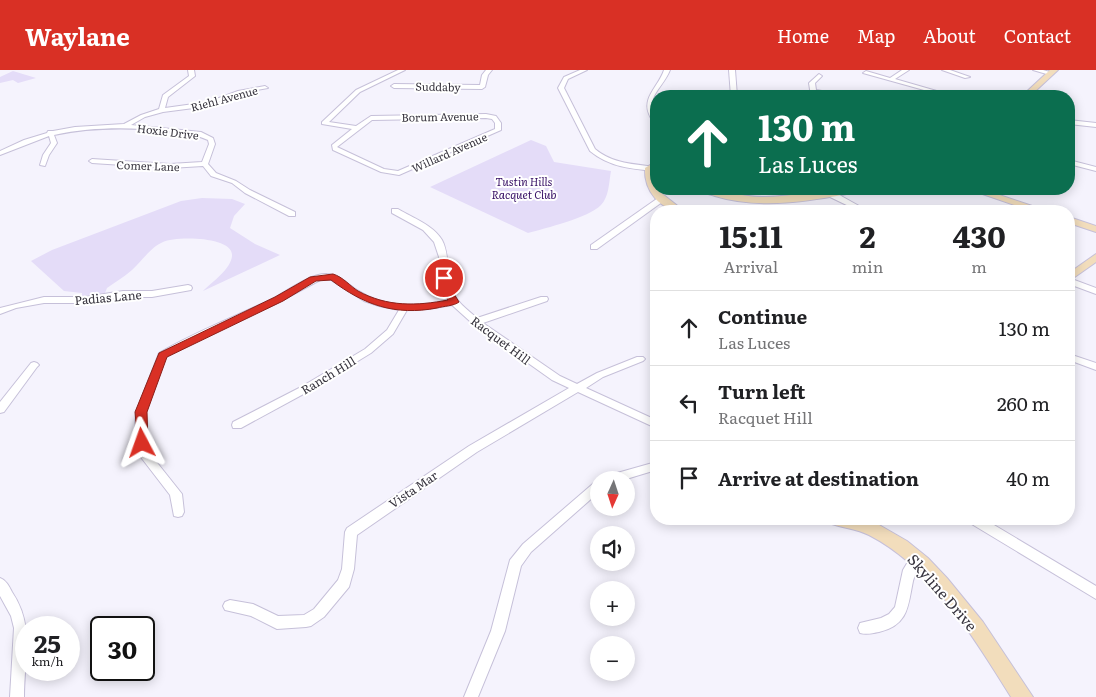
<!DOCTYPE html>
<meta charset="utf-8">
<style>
:root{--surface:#fff;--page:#f6f6f6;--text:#202124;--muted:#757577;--line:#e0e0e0;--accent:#d93025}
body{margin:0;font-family:Literata,serif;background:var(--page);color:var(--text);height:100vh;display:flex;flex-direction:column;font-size:19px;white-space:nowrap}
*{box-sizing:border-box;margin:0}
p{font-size:16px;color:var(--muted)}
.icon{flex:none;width:28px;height:28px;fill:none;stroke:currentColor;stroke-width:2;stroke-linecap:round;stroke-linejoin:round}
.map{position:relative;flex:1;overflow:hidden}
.drawer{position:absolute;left:650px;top:135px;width:425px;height:320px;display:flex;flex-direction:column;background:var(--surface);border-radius:20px;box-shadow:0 2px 12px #0003}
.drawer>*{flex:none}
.top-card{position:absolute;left:650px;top:20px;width:425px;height:105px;border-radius:20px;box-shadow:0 2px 12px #0003;background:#0b6e4f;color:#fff;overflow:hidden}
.needle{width:32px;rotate:183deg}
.tools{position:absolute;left:590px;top:401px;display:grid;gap:10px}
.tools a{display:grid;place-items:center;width:45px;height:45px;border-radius:50%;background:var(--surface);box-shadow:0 2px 12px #0003;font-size:25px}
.speed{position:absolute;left:15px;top:546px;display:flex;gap:10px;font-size:25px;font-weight:700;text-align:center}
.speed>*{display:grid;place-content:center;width:65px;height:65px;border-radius:50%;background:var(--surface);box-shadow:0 2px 12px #0003;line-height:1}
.speed small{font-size:12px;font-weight:400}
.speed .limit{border:2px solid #111;border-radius:8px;background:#fff;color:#111}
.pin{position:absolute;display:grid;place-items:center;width:42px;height:42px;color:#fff;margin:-21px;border:2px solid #fff;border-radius:50%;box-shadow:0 1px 5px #0007}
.me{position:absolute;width:55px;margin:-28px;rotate:356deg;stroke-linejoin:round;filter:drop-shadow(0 0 4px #0008)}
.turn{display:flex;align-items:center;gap:18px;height:105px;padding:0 25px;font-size:22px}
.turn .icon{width:65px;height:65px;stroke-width:2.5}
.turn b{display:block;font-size:35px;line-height:42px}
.eta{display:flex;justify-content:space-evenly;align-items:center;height:85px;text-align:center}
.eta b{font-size:30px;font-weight:700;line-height:35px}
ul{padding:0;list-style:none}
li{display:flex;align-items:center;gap:15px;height:75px;padding:0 25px;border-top:1px solid var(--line)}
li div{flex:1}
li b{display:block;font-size:19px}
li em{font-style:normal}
header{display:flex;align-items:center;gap:30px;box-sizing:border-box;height:70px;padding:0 25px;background:var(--accent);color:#fff}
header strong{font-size:24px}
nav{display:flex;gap:28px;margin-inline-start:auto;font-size:18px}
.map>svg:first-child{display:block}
</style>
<header>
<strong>Waylane</strong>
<nav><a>Home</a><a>Map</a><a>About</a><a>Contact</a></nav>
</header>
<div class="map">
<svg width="1096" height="627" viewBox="0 0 1096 627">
<rect width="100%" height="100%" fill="#f5f3fd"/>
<!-- green -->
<g fill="#e4dcf8">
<polygon points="13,1 36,8 18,13 13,10 0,13 0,7"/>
<path d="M531,70L546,76L554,92L611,101C609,112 609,127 601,135C588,148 546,158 528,163L430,117Z"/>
<path d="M202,128L232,129L245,134L234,146L230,158L255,174L280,185L203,221C212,212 231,199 232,186C234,166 175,166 163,172C151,177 142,191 132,200C124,207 115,212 107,218L105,223L82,226V223L64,221L31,191L52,180L181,131Z"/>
</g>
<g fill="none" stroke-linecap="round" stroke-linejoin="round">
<defs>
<g id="street">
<path d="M188,0H194L195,6L168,27L165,38L208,32L238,21L265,16L268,18L241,23L209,36L163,42L145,47L131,55L201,62L213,68L215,74L208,94L216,103L236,111L250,120L295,142V146H289L245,123L232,113L211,106L203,96L170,98L92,93L89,91L92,89L170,94L202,92L209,74L208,70C195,64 181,63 166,61C128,57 92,57 54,65L57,73L49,85L45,96L40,95L43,85L51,73L49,66L0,85V81L24,70L47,63L48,61H53L75,57L124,54L141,45L159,39L163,25L189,6Z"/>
<path d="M398,0H405L360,22L329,52L356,56L371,46L486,44L496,46L501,53V60L399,105L381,102L333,80L332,75L352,59L322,54V52L356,20ZM486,48L492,49L495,53V59L398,101L384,99L337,77L372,50Z"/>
<polygon points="486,0 492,0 488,5 485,17 482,19 394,18 391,16 394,14 480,15 482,5"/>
<path d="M580,0H587L568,9L564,18L595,79C613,94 634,94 656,97V101C632,99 609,97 590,81L558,18L564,7Z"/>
<path d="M664,0H670C666,11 655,21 653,29C650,38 656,46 656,54C652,51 651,49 649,44C642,27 659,16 664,0Z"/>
<polygon points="729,0 735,0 737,26 731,26"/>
<polygon points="902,0 909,0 895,9 947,24 942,25 863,3 866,1 890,8"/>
<polygon points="942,0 950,0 970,7 965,8"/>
<polygon points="1033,0 1043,0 1053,3 1050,5"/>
<polygon points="819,4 822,6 815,13 816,20 851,26 838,26 816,23 817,26 811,26 809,13"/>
<polygon points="1069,50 1096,53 1096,57 1069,54"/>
<polygon points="1069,90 1096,97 1096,101 1069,94"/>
<polygon points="828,122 834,122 868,141 859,141 828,126"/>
<polygon points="658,128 665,130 597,179 591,179 591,175"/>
<path d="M392,139H398C413,148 433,155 442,170C450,185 446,204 452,220C456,232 468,240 477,248L541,227H547L548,229L547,231L483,253L560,306L577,314L597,303L637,287H643L645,289L643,291L603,307L586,318L656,350V358L578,322L477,382L357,465L354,499L349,517L324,547L311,556L306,557L277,559L251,546L225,540L223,536L225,532L230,530L253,534L278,546L304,545L314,539L338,510L342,499L345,462L347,458L469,376L569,318L552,310L473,254L452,235L429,239L407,240L393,264L371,283L309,321L241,358H233L232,355L233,352L301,317L365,279L387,260L399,240L379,236L364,231L331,210L322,209L279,232L197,270L166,287L146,342L145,358L151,385L182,424L184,442L182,446L178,447L174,446L170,425L140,386L135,358L136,342L159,283C195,262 234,247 272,229C288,221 310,203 327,204C339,204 347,214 357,220C385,238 417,237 449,230L443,219L439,187L434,172L423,160L392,143Z"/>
<polygon points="1069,208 1096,218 1096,224 1069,214"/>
<polygon points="188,215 191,216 192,218 191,220 152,227 123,227 85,233 44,233 16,238 0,244 0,238 44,227 85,227 123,221 152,221"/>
<polygon points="1069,284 1096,293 1096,300 1069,290"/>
<polygon points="34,292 37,293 39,295 37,297 4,342 0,343 0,332 31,293"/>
<polygon points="656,392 656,400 623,410 601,410 603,407"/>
<polygon points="599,410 599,422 531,482 521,496 505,561 478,627 464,627 491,561 510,490 523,474 595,412"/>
<polygon points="968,449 984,449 1096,516 1096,529 970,453"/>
<path d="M916,483L920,485L922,489C919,496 915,503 913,511C908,535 909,555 879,562C873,563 867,565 860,563L858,558L860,553L881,548L889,544L895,537L903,500L912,485Z"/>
<path d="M0,508C6,510 9,516 12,522C35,556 24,588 24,627H10L14,558L11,546L0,526Z"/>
</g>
<g id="secondary">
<polygon points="1050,0 1058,0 1030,26 1022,26"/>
<path d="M650,95L655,98L656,119L684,141C660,141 644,121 645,98Z"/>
<path d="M697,119C719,118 740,127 762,127C795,127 829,117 862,119L857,122C811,131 761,140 715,126C709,124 702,123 697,119Z"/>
<polygon points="968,119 982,119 1047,141 1032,141"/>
<polygon points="1069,147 1096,156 1096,162 1069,153"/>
<polygon points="1096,184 1096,192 1069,211 1069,203"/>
<path d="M830,449H864L874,452L907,471L928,488L947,508L983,552L1033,627H1011C974,568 933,498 869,465C857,459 844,458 832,454Z"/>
</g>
</defs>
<!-- street casing -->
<use href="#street" stroke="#c6c0d9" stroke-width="2"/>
<!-- secondary casing -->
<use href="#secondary" stroke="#c6c0d9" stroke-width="2"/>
<!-- street -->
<use href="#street" fill="#fff" fill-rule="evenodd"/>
<!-- secondary -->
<use href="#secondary" fill="#f2ddbc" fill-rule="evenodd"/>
</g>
<!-- route -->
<path fill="#d93025" stroke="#8d1f18" d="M333,204C343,207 350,216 358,221C387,237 417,236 448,230L442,219L439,208L444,206L449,208L451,219L459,232C454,236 444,236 437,238C395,246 364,235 331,210L316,211L283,231L167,287L147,342L148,373L146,376H138L135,342L159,283L275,227L310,207Z"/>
<g text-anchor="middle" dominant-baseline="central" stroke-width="4" stroke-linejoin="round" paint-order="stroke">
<!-- far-street labels -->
<g font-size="11" fill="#37343e" stroke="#fff">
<text transform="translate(438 16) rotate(1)">Suddaby</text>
<text transform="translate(224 28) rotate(-15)">Riehl Avenue</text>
<text transform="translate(440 46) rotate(-1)">Borum Avenue</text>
<text transform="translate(168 61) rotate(7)">Hoxie Drive</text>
<text transform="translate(449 82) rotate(-24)">Willard Avenue</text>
<text transform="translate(148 95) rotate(2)">Comer Lane</text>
</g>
<!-- far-park labels -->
<g font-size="11" font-style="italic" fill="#330b62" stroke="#fff">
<text x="524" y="111">Tustin Hills<tspan x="524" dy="13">Racquet Club</tspan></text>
</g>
<!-- street labels -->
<g font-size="12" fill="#37343e" stroke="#fff">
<text transform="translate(108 227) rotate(-5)">Padias Lane</text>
<text transform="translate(501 270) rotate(37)">Racquet Hill</text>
<text transform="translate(328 305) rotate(-31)">Ranch Hill</text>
<text transform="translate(413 419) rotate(-34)">Vista Mar</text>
</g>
<!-- near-street labels -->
<g font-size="15" fill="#37343e" stroke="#fff">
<text transform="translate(943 522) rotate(49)">Skyline Drive</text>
</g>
</g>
</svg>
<div class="tools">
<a><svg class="needle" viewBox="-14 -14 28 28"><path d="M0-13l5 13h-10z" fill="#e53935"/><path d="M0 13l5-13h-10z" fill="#757577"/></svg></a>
<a><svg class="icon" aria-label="sound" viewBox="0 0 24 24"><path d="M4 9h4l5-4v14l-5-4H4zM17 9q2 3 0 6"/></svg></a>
<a>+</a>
<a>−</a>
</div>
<div class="speed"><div>25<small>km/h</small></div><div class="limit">30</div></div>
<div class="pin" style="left:444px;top:208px;background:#d93025"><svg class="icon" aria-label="arrive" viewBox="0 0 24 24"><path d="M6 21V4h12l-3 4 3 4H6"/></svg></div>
<svg class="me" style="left:142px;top:373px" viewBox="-20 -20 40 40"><path d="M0-17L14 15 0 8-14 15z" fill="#d93025" stroke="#fff" stroke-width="4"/></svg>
<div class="top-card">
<div class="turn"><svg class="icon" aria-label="ahead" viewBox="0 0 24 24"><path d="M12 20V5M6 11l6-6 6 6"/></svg><div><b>130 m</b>Las Luces</div></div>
</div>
<section class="drawer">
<div class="eta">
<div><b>15:11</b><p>Arrival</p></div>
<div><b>2</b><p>min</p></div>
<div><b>430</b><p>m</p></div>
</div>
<ul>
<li><svg class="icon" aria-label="ahead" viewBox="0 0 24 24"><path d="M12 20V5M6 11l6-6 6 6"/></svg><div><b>Continue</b><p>Las Luces</p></div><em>130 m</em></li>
<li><svg class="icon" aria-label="left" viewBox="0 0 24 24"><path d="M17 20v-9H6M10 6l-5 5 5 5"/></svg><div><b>Turn left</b><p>Racquet Hill</p></div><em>260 m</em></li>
<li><svg class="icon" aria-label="arrive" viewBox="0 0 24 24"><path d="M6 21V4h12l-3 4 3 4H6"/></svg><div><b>Arrive at destination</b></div><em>40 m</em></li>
</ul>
</section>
</div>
